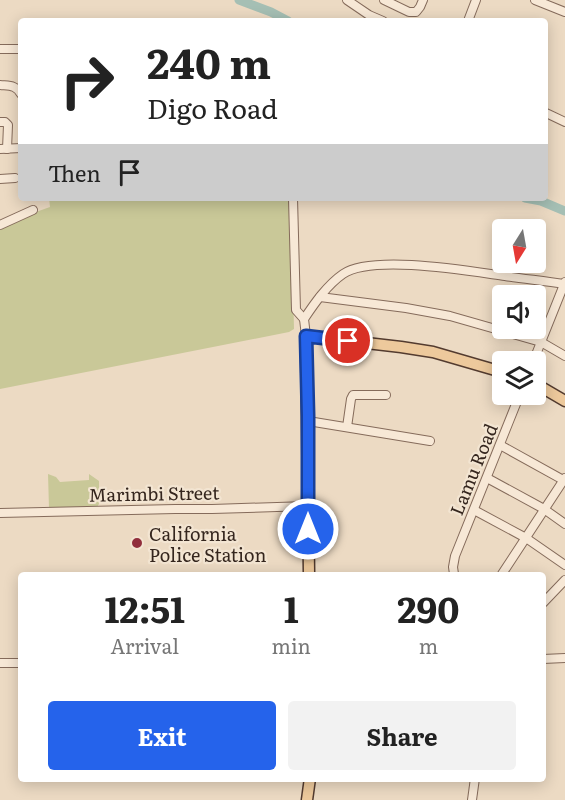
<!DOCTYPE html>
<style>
:root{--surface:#fff;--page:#f2f2f2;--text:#222;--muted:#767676;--accent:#2563eb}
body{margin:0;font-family:Literata,serif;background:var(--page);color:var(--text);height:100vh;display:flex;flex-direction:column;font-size:22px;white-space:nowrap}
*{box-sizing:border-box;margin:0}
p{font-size:20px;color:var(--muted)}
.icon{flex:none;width:33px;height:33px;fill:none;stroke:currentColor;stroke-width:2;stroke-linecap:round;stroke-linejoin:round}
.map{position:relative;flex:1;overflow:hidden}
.details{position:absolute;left:18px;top:572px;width:528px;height:210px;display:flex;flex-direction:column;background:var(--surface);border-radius:6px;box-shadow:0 3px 15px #0003}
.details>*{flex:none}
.top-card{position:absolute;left:18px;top:18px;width:530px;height:183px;border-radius:6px;box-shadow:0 3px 15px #0003;background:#fff;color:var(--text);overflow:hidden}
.needle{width:39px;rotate:191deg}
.controls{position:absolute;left:492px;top:219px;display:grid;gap:12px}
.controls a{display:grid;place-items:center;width:54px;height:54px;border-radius:6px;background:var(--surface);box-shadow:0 3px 15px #0003;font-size:30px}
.pin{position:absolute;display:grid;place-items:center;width:51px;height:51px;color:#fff;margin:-26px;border:3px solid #fff;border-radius:50%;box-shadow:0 2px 6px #0007}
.me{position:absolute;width:66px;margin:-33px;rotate:0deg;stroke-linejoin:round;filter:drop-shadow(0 0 4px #0008)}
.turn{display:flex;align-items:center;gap:21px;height:126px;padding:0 30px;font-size:27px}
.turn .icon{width:78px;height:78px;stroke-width:2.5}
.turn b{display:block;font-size:42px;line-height:51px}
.then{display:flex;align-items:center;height:57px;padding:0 30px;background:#0003;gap:12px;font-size:22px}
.eta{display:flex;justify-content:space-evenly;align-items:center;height:102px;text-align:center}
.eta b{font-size:36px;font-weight:700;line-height:42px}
.cta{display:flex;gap:12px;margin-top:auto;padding:12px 30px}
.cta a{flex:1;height:69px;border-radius:6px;background:var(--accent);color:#fff;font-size:24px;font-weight:700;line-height:69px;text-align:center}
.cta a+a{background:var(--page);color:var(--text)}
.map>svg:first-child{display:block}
</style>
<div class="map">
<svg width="565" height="800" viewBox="0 0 565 800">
<rect width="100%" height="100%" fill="#ecdac3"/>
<!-- green -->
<g fill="#c9c898">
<polygon points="49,198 291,198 294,329 289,332 0,389 0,227 16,219 50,207"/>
<polygon points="48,474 56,477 60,482 89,480 89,474 99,481 99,504 97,507 49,508"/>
</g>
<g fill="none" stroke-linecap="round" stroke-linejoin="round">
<!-- river -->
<g stroke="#a5bfb4" stroke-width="9">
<polyline points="239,0 271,12 288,21"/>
<polyline points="525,198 541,201 565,211"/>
</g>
<defs>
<g id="minor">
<polyline points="347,0 369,15 383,21"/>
<polyline points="384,0 409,12 416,12 420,7 423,0"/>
<polyline points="535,0 565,12"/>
<polyline points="468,21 476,0"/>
<polyline points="0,49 21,49"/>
<path d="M0,85C10,86 16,85 21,94"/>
<polyline points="544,112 565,122"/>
<polyline points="0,122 5,122 8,125 7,149"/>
<polyline points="0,149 21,148"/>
<polyline points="0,179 15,178"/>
<polyline points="293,198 296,310 304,319"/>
<polyline points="0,225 33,210"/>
<polyline points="320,297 406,308 450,316 541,342 565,356"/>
<path d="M306,336L304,319C314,304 327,285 343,274C372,254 469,271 505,276C525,279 545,281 564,284"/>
<polyline points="533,362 565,282"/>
<polyline points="308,421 430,441"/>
<polyline points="347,427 351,399 353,395 386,395"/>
<polyline points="500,445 565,481"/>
<polyline points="487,478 544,509 565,524"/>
<polyline points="474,510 526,538 565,565"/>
<polyline points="0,513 175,509 212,509 308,506"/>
<polyline points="454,574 453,567 455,556 520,394"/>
<polyline points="502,574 565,478"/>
<polyline points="543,603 565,580"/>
<polyline points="543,659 565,658"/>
<polyline points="0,663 21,663"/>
<polyline points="472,800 475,778"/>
</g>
<g id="major">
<polyline points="536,384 565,401"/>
<polyline points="309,574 306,336 401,347 433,352 502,372"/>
<polyline points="307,800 310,778"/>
</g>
</defs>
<!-- minor casing -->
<use href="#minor" stroke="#856b5b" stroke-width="10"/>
<!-- major casing -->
<use href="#major" stroke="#533b2f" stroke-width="13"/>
<!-- minor -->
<use href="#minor" stroke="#f7e8d6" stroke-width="8"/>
<!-- major -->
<use href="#major" stroke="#edc99c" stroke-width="10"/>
</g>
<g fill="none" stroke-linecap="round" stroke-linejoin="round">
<defs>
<polyline id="route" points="308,529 308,416 306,336 348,341"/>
</defs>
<!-- route casing -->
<use href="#route" stroke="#184099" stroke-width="15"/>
<!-- route -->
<use href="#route" stroke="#2563eb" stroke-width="10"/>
</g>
<!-- markers -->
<circle fill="#912e3c" stroke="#f3e5d2" stroke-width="2" cx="137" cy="543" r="6"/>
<g text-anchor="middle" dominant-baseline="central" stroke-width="4.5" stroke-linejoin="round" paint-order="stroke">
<!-- street labels -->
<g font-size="18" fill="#35261e" stroke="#f3e5d2">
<text transform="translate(473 469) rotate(-68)">Lamu Road</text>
<text transform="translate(154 493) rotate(-1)">Marimbi Street</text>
</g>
<!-- poi labels -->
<g font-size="18" fill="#35261e" stroke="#f3e5d2" text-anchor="start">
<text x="149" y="533">California<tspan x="149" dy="21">Police Station</tspan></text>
</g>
</g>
</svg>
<div class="controls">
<a><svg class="needle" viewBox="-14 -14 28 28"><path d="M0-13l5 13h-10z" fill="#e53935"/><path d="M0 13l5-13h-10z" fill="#767676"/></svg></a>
<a><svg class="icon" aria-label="sound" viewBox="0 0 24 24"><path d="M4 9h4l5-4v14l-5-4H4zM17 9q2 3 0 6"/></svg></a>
<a><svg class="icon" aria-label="layers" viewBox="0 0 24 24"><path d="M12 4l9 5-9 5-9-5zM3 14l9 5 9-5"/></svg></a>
</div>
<div class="pin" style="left:348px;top:341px;background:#d93025"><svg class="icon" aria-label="arrive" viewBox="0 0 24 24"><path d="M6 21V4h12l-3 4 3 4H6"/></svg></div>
<svg class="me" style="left:308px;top:529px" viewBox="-20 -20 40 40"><circle r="17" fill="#2563eb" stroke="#fff" stroke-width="3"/><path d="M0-11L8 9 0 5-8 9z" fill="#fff"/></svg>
<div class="top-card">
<div class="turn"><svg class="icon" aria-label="right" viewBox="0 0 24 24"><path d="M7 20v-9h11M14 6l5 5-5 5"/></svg><div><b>240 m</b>Digo Road</div></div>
<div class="then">Then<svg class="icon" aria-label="arrive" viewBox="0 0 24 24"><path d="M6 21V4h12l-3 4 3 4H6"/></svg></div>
</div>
<section class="details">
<div class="eta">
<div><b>12:51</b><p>Arrival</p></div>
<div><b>1</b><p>min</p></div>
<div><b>290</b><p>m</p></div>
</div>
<div class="cta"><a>Exit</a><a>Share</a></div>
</section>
</div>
